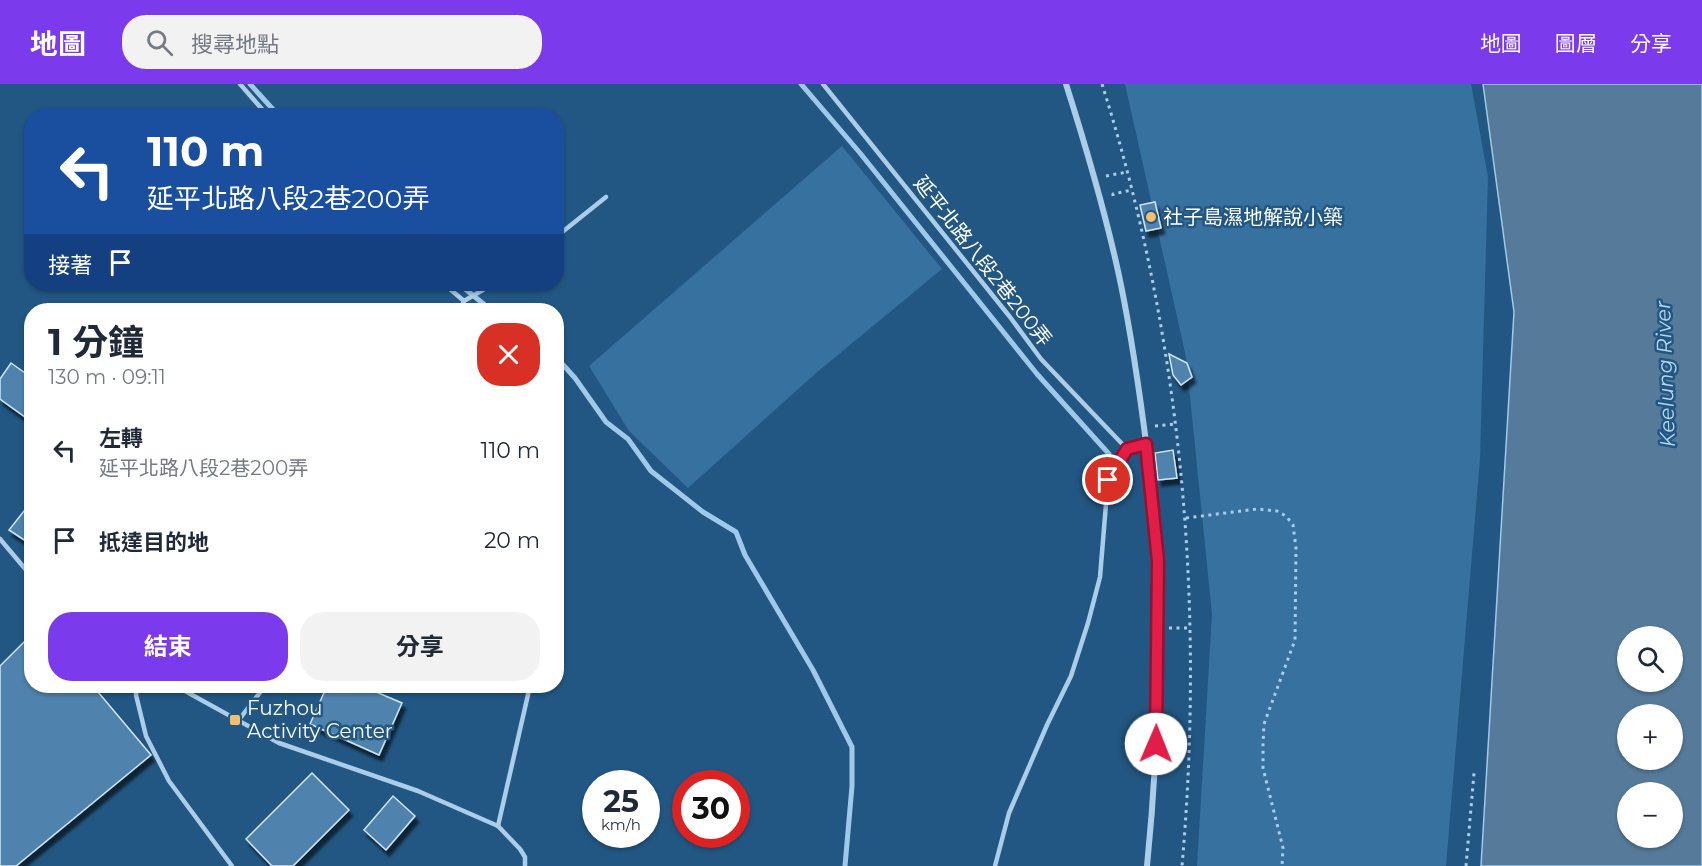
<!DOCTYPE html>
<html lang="zh-TW">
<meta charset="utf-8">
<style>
:root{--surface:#fff;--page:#f2f2f3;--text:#1f2937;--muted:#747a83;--accent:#7c3aed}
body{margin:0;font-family:Montserrat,"Noto Sans TC",sans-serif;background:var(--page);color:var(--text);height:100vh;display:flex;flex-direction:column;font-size:22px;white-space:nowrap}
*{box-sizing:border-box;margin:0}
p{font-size:20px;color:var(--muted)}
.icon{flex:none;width:33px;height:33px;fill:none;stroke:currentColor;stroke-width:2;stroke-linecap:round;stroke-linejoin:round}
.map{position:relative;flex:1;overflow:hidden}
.panel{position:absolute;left:24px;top:219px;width:540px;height:390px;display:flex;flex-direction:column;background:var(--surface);border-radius:24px;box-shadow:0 2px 4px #0004}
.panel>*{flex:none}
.hud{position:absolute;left:24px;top:24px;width:540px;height:183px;border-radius:24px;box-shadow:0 2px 4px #0004;background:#1a4fa0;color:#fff;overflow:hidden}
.fabs{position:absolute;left:1617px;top:542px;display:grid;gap:12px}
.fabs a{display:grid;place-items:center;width:66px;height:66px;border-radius:50%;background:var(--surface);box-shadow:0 2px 4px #0004;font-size:30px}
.speed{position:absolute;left:582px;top:686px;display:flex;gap:12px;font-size:30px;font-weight:700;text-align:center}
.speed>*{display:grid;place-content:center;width:78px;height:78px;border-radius:50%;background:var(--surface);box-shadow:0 2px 4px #0004;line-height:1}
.speed small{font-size:15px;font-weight:400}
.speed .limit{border:9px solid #d22;background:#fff;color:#111}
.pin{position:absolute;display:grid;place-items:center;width:51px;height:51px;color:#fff;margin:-26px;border:3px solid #fff;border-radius:50%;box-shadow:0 2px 6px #0007}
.me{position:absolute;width:66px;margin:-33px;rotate:1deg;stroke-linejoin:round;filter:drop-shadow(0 0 4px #0008)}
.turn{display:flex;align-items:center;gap:21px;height:126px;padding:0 24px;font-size:27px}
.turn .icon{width:78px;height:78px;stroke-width:2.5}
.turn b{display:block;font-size:42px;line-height:51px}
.then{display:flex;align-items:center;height:57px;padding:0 24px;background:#0003;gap:12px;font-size:22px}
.round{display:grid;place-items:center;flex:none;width:63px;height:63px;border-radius:24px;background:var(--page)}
.overview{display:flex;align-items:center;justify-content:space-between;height:102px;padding:0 24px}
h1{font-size:36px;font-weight:700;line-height:45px}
.cta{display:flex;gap:12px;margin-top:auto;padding:12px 24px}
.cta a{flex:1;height:69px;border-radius:24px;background:var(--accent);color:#fff;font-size:24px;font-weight:700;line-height:69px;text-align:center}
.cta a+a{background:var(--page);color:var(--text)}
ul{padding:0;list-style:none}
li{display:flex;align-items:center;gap:18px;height:90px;padding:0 24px}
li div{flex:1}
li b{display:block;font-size:22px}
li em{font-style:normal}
header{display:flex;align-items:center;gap:36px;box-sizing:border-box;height:84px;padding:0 30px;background:var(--accent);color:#fff}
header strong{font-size:28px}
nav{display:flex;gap:33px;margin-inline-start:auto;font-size:21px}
.search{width:420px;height:54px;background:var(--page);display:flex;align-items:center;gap:15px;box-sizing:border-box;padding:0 21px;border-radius:24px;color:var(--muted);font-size:22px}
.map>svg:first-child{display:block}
</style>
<header>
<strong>地圖</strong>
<div class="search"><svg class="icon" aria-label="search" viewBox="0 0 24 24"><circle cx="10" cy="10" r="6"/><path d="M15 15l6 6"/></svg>搜尋地點</div>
<nav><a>地圖</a><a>圖層</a><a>分享</a></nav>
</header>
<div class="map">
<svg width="1702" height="782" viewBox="0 0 1702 782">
<defs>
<filter id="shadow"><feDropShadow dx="3.5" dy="6" stdDeviation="1.5" flood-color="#0009"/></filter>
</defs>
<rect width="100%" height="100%" fill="#225783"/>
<!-- green -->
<g fill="#3671a0">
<polygon points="1125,0 1471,0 1488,93 1480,375 1446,782 1197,782 1212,530 1186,273"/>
<polygon points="842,62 942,185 816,289 688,404 629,347 589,282"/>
</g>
<!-- water -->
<path fill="#567b9a" stroke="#9fc9e9" stroke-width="1.5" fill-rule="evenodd" d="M1483,0H1702V782H1481L1514,228ZM1628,552H1672V597H1628ZM1628,630H1672V675H1628ZM1628,708H1672V753H1628Z"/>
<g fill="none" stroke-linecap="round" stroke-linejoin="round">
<!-- stream -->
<g stroke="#9fc9e9" stroke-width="5">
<polyline points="250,0 279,32"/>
<polyline points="801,0 860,69 1037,290 1109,370"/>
<polyline points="459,200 491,226"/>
<polyline points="556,273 575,294 606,338 628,355 651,387 703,428 736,448 745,471 813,586 852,663 852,702 845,782"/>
</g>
</g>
<!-- building -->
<g fill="#4f83ae" stroke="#cfe5f6" stroke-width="1.5" filter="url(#shadow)">
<polygon points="1155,118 1161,144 1146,147 1140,121"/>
<polygon points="1169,270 1187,279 1192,293 1181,301 1173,291"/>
<polygon points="11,279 32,294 32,338 0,315 0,295"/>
<polygon points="1173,366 1177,394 1158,396 1155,369"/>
<polygon points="32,417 32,461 9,446"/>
<polygon points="32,550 32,602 93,602 151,671 16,782 0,782 0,582"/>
<polygon points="327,602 362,602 402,619 379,671 310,640"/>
<polygon points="312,689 349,726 293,782 272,782 246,755"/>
<polygon points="393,712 415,732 386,766 364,746"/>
</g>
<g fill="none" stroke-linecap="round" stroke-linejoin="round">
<!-- path -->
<g stroke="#abcde8" stroke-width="3" stroke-dasharray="3 4.5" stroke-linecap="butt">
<path d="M1102,0C1182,253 1205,519 1182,782"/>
<polyline points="1106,92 1127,88"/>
<polyline points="1113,112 1113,110 1132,106"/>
<polyline points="1155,342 1176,340"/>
<polyline points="1186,434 1257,425 1277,427 1286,432 1293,441 1296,464 1295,556 1264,640 1263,660 1263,684 1283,764 1282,782"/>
<polyline points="1169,544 1191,544"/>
<polyline points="1466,782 1474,689"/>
</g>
<!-- lane -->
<g stroke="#abcde8" stroke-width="4.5">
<polyline points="240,0 268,32"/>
<polyline points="823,0 1010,233 1041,275 1127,365"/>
<polyline points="556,153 606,113"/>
<polyline points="444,200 464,217"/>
<polyline points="464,217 493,200"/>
<polyline points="460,226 464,217"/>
<polyline points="0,455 32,493"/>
<polyline points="137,602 136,611 146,652 169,697 232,782"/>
<polyline points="176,602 279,659 418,707 498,742 520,765 525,773 525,782"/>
<polyline points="238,637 265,602"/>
<polyline points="498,742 530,602"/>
<polyline points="995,782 1009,729 1047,641 1071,592 1088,539 1100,493 1108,396 1127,365 1146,360"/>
</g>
<!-- street -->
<path stroke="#abcde8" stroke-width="6" d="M1066,0C1087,66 1107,133 1121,201C1132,255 1140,311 1147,366C1151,404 1157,441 1158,479C1161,580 1157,682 1147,782"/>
</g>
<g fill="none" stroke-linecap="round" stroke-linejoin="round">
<defs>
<polyline id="route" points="1108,396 1127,365 1146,360 1158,477 1156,660"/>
</defs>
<!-- route casing -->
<use href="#route" stroke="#92132f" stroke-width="15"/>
<!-- route -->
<use href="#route" stroke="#e11d48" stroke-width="10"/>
</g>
<!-- markers -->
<g fill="#f4bf6d" stroke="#225783" stroke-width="2">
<circle cx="1151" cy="133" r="6"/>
<rect x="229" y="630" width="12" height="12" rx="3"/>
</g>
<g text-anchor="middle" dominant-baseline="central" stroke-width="5" stroke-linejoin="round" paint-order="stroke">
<!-- poi labels -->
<g font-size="20" fill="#fff" stroke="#225783" text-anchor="start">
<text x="1163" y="133">社子島濕地解說小築</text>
<text x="247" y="624">Fuzhou<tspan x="247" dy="23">Activity Center</tspan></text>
</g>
<!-- street labels -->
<g font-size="20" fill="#fff" stroke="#225783">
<text transform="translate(983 177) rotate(52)">延平北路八段2巷200弄</text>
</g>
<!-- water labels -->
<g font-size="21" font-style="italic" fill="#b6d6f0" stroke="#225783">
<text transform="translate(1665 290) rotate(-92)">Keelung River</text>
</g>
</g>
</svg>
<div class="fabs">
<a><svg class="icon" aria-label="search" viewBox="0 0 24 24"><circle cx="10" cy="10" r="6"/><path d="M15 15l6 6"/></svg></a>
<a>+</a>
<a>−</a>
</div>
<div class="speed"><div>25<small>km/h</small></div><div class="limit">30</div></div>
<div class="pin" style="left:1108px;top:396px;background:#d93025"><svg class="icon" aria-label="arrive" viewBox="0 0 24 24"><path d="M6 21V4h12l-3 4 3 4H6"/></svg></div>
<svg class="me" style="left:1156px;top:660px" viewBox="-20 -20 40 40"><circle r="19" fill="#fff"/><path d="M0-13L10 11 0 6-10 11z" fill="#e11d48"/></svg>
<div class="hud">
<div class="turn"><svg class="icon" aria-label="left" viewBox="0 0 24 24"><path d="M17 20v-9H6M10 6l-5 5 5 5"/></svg><div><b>110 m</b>延平北路八段2巷200弄</div></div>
<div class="then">接著<svg class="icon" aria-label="arrive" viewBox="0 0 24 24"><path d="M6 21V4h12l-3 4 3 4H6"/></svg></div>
</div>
<section class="panel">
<div class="overview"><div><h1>1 分鐘</h1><p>130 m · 09:11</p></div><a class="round" style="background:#d93025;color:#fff"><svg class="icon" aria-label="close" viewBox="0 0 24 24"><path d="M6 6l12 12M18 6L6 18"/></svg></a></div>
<ul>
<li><svg class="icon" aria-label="left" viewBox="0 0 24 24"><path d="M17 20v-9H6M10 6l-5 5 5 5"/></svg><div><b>左轉</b><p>延平北路八段2巷200弄</p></div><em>110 m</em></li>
<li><svg class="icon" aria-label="arrive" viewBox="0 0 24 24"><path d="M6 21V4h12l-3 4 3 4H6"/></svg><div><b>抵達目的地</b></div><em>20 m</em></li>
</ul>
<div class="cta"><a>結束</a><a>分享</a></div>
</section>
</div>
